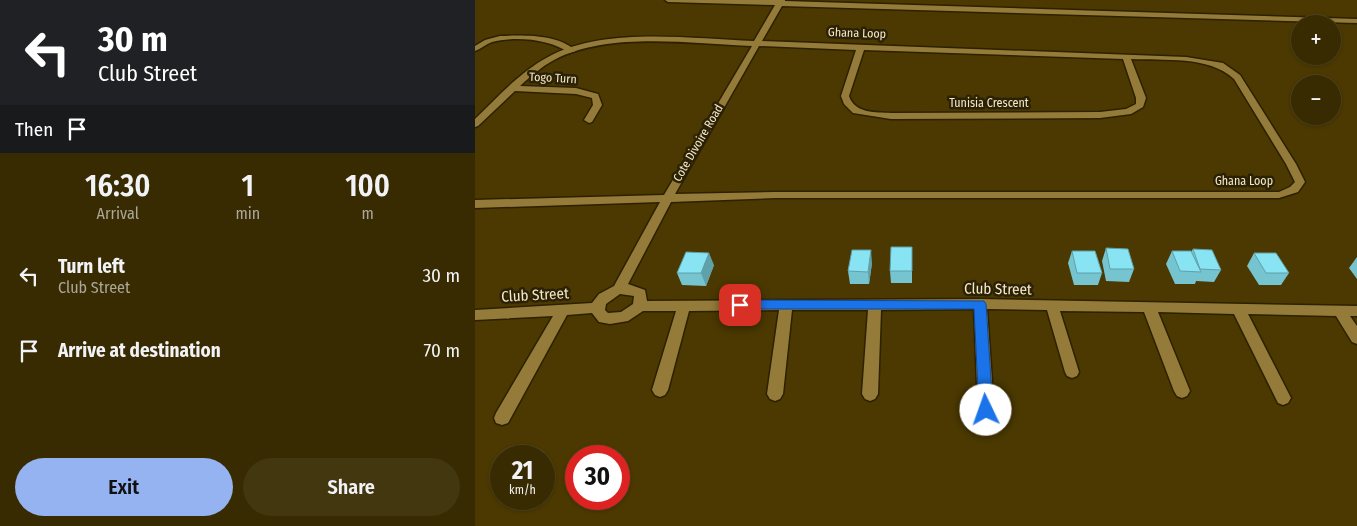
<!DOCTYPE html>
<meta charset="utf-8">
<style>
:root{--surface:#382b01;--page:#433710;--text:#f1f3f6;--muted:#aba799;--line:#524723;--accent:#95b2f1}
body{margin:0;font-family:"Fira Sans Condensed",sans-serif;background:var(--page);color:var(--text);height:100vh;display:flex;flex-direction:column;font-size:19px;white-space:nowrap}
*{box-sizing:border-box;margin:0}
p{font-size:16px;color:var(--muted)}
.icon{flex:none;width:28px;height:28px;fill:none;stroke:currentColor;stroke-width:2;stroke-linecap:round;stroke-linejoin:round}
.map{position:relative;flex:1;overflow:hidden}
.sheet{display:flex;flex-direction:column;background:var(--surface);width:475px}
.sheet>*{flex:none}
.hud{background:#202124;color:#fff;overflow:hidden}
.buttons{position:absolute;left:816px;top:15px;display:grid;gap:10px}
.buttons a{display:grid;place-items:center;width:50px;height:50px;border-radius:50%;background:var(--surface);box-shadow:0 1px 4px #0004,0 0 0 1px var(--line);font-size:25px}
.speed{position:absolute;left:15px;top:445px;display:flex;gap:10px;font-size:25px;font-weight:700;text-align:center}
.speed>*{display:grid;place-content:center;width:65px;height:65px;border-radius:50%;background:var(--surface);box-shadow:0 1px 4px #0004,0 0 0 1px var(--line);line-height:1}
.speed small{font-size:12px;font-weight:400}
.speed .limit{border:8px solid #d22;background:#fff;color:#111}
.pin{position:absolute;display:grid;place-items:center;width:42px;height:42px;color:#fff;margin:-21px;border-radius:10px;box-shadow:0 2px 8px #0006}
.me{position:absolute;width:55px;margin:-28px;rotate:357deg;stroke-linejoin:round;filter:drop-shadow(0 0 4px #0008)}
.turn{display:flex;align-items:center;gap:18px;height:105px;padding:0 15px;font-size:22px}
.turn .icon{width:65px;height:65px;stroke-width:2.5}
.turn b{display:block;font-size:35px;line-height:42px}
.then{display:flex;align-items:center;height:48px;padding:0 15px;background:#0003;gap:10px;font-size:19px}
.eta{display:flex;justify-content:space-evenly;align-items:center;height:85px;text-align:center}
.eta b{font-size:30px;font-weight:600;line-height:35px}
.cta{display:flex;gap:10px;margin-top:auto;padding:10px 15px}
.cta a{flex:1;height:58px;border-radius:30px;background:var(--accent);color:#111;font-size:20px;font-weight:600;line-height:58px;text-align:center}
.cta a+a{background:var(--page);color:var(--text)}
ul{padding:0;list-style:none}
li{display:flex;align-items:center;gap:15px;height:75px;padding:0 15px}
li div{flex:1}
li b{display:block;font-size:19px}
li em{font-style:normal}
main{display:flex;flex:1;min-height:0}
.map>svg:first-child{display:block}
</style>
<main>
<section class="sheet">
<div class="hud">
<div class="turn"><svg class="icon" aria-label="left" viewBox="0 0 24 24"><path d="M17 20v-9H6M10 6l-5 5 5 5"/></svg><div><b>30 m</b>Club Street</div></div>
<div class="then">Then<svg class="icon" aria-label="arrive" viewBox="0 0 24 24"><path d="M6 21V4h12l-3 4 3 4H6"/></svg></div>
</div>
<div class="eta">
<div><b>16:30</b><p>Arrival</p></div>
<div><b>1</b><p>min</p></div>
<div><b>100</b><p>m</p></div>
</div>
<ul>
<li><svg class="icon" aria-label="left" viewBox="0 0 24 24"><path d="M17 20v-9H6M10 6l-5 5 5 5"/></svg><div><b>Turn left</b><p>Club Street</p></div><em>30 m</em></li>
<li><svg class="icon" aria-label="arrive" viewBox="0 0 24 24"><path d="M6 21V4h12l-3 4 3 4H6"/></svg><div><b>Arrive at destination</b></div><em>70 m</em></li>
</ul>
<div class="cta"><a>Exit</a><a>Share</a></div>
</section>
<div class="map">
<svg width="882" height="526" viewBox="0 0 882 526">
<rect width="100%" height="100%" fill="#4b3901"/>
<g fill="none" stroke-linecap="round" stroke-linejoin="round">
<defs>
<path id="service" d="M25,36C48,35 83,34 101,51L94,53C75,39 41,36 17,42C11,44 6,49 0,51V46L10,40Z"/>
<path id="minor" d="M190,0H310V1L882,19V23L307,6L287,41L711,57L748,63L765,75L821,164L830,182L823,192L804,198H300L196,202L153,284L170,290L172,301L505,299L882,306V316H875L882,326V344L877,342L861,316L773,314L816,398L813,403L808,405L803,403L759,314L683,312L715,391L712,396L707,398L702,396L699,391L669,312L585,311L604,372L602,376L597,378L592,376L590,372L572,310L512,309L519,410L517,415L511,417L505,415L503,410L499,309L406,310L403,394L400,399L395,401L390,399L387,394L393,310H317L308,394L305,399L300,401L295,399L292,394L304,310L214,311L193,390L190,395L185,397L180,395L177,390L201,311H168L153,321L135,324L124,322L117,313L92,315L33,423L27,425L21,423L19,418L21,413L78,316L0,320V310L117,303L124,294L139,286L185,202L0,208V200L189,195L277,46C216,44 134,31 79,60C66,67 56,76 45,86L101,88L123,94L127,105L117,122L114,123L109,120L118,105L117,98L101,94L40,91L3,126L0,127V119C23,97 45,72 73,57C131,26 215,39 279,41L300,5L193,2ZM284,46L381,50L366,96L369,104L378,113L416,119L625,118L656,114L668,107L671,98L656,59C689,61 733,55 759,79L811,164L820,182L815,187L804,192H300L200,194ZM389,50L648,59L661,98V104L651,109L625,112L416,113C401,112 380,114 374,96ZM145,294L159,296L158,304L146,312L133,313L130,310L131,304Z"/>
</defs>
<!-- service casing -->
<use href="#service" stroke="#2d2100" stroke-width="3"/>
<!-- minor casing -->
<use href="#minor" stroke="#2d2100" stroke-width="3"/>
<!-- service -->
<use href="#service" fill="#947b3a" fill-rule="evenodd"/>
<!-- minor -->
<use href="#minor" fill="#947b3a" fill-rule="evenodd"/>
</g>
<!-- wall -->
<g fill="#75c4d0">
<polygon points="437,247 437,283 416,283 415,271"/>
<polygon points="631,248 659,269 654,282 631,281 627,261"/>
<polygon points="718,249 746,270 739,282 721,281 720,284 700,284 691,264 697,251 716,252"/>
<polygon points="597,251 627,273 623,285 599,285 593,263"/>
<polygon points="779,253 814,273 806,285 784,285 772,266"/>
<polygon points="882,257 882,279 874,268"/>
<polygon points="397,263 394,284 375,284 373,271"/>
<polygon points="239,265 231,286 207,285 202,273"/>
</g>
<!-- shaded-wall -->
<g fill="#5fa0a9">
<polygon points="396,250 397,263 394,284 393,272"/>
<polygon points="234,253 239,265 231,286 226,273"/>
</g>
<!-- building -->
<g fill="#88e4f2" stroke="#5fa0a9">
<polygon points="416,247 437,247 437,271 415,271"/>
<polygon points="631,248 653,249 659,269 635,269"/>
<polygon points="718,249 737,250 746,270 725,269"/>
<polygon points="377,250 396,250 393,272 373,271"/>
<polygon points="597,251 620,251 627,273 602,273"/>
<polygon points="697,251 716,251 726,272 705,271"/>
<polygon points="211,252 234,253 226,273 202,273"/>
<polygon points="779,253 801,253 814,273 791,273"/>
</g>
<!-- route -->
<polygon fill="#1a73e8" stroke="#114b97" points="265,300 509,301 511,304 518,410 516,415 511,417 506,415 504,410 499,309 265,309 261,308 259,305 261,301"/>
<g text-anchor="middle" dominant-baseline="central" stroke-width="5" stroke-linejoin="round" paint-order="stroke">
<!-- far-street labels -->
<g font-size="12" fill="#f5e8c8" stroke="#2b2105">
<text transform="translate(382 33) rotate(2)">Ghana Loop</text>
<text transform="translate(78 78) rotate(3)">Togo Turn</text>
<text x="514" y="103">Tunisia Crescent</text>
<text transform="translate(223 143) rotate(-60)">Cote Divoire Road</text>
<text x="769" y="181">Ghana Loop</text>
</g>
<!-- street labels -->
<g font-size="15" fill="#f5e8c8" stroke="#2b2105">
<text transform="translate(523 289) rotate(1)">Club Street</text>
<text transform="translate(60 295) rotate(-3)">Club Street</text>
</g>
</g>
</svg>
<div class="buttons">
<a>+</a>
<a>−</a>
</div>
<div class="speed"><div>21<small>km/h</small></div><div class="limit">30</div></div>
<div class="pin" style="left:265px;top:305px;background:#d93025"><svg class="icon" aria-label="arrive" viewBox="0 0 24 24"><path d="M6 21V4h12l-3 4 3 4H6"/></svg></div>
<svg class="me" style="left:511px;top:410px" viewBox="-20 -20 40 40"><circle r="19" fill="#fff"/><path d="M0-13L10 11 0 6-10 11z" fill="#1a73e8"/></svg>
</div>
</main>
